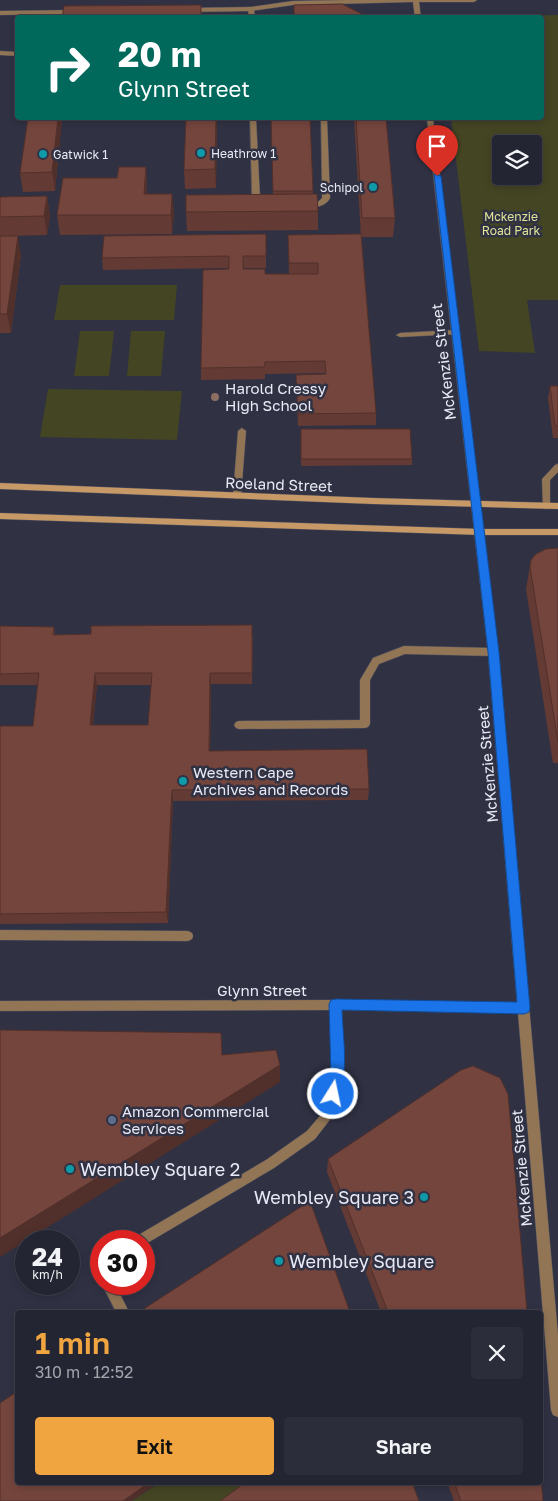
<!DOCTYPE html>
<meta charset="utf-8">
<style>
:root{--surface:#242532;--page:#2c2d3a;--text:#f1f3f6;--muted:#a3a5ac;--line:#41424d;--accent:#f1a540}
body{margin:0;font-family:"Golos Text",sans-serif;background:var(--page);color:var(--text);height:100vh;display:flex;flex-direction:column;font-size:19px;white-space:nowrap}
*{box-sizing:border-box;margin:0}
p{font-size:16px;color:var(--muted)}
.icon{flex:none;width:28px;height:28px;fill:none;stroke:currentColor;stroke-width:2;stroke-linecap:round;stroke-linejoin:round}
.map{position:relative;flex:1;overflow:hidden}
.drawer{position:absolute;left:15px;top:1310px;width:528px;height:175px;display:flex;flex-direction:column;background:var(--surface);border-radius:5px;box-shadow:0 2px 8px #0003,0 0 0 1px var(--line)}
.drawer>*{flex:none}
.top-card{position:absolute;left:15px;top:15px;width:529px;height:105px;border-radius:5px;box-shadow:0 2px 8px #0003,0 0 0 1px var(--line);background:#00695c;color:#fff;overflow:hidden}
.fabs{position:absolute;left:492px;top:135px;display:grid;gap:10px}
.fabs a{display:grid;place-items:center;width:50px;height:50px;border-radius:5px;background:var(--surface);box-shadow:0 2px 8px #0003,0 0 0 1px var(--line);font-size:25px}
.speed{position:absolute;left:15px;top:1230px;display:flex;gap:10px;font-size:25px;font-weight:700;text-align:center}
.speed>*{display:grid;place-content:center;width:65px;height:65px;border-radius:50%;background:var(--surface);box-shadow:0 2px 8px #0003,0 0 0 1px var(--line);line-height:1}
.speed small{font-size:12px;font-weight:400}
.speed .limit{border:8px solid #d22;background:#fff;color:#111}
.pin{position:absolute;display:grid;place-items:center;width:42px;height:42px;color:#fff;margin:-51px -21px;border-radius:50% 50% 50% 0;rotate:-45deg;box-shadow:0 0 5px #0007}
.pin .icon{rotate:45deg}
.me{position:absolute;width:55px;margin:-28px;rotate:10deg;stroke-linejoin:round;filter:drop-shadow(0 0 4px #0008)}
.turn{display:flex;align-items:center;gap:18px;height:105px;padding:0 20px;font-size:22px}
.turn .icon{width:65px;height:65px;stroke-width:2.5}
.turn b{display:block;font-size:35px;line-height:42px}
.round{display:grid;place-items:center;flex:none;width:52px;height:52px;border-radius:5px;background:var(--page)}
.head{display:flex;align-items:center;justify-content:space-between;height:85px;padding:0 20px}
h1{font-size:30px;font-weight:600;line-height:38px;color:var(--accent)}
.cta{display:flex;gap:10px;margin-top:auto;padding:10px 20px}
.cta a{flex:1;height:58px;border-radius:5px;background:var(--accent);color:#111;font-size:20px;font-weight:600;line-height:58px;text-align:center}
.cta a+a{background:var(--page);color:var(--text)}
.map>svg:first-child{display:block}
</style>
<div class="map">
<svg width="558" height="1501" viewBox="0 0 558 1501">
<rect width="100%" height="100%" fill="#303143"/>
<!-- green -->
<g fill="#434523" fill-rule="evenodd">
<path d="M558,15V300H527L535,353L479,351L451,118H541V18L439,17ZM501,144H534V176H501Z"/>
<polygon points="60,285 177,285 174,320 54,320"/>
<polygon points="80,331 114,331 109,376 74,376"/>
<polygon points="131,331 165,331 161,376 127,376"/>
<polygon points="48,389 182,391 177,440 40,437"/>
<polygon points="159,1483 244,1483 247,1488 228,1501 132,1501"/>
</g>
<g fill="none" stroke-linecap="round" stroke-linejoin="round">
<defs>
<g id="lane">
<polygon points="251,7 254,9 255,18 249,18 248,9"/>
<polygon points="0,51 18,52 18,56 0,55"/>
<polygon points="250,118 256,118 260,198 266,204 262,206 252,199"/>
<path d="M321,118H327L330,198C326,207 310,210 302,205L303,203L318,202L322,198Z"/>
<polygon points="456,330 459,330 459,334 400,337 396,335 400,333"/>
<polygon points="242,428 246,431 241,496 237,499 233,496 238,431"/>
<polygon points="558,464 558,472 550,480 550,506 546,509 543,508 542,479 555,465"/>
<polygon points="404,646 493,648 498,652 493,656 405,654 379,664 370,680 370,724 368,727 365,728 239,729 236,728 234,725 236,722 239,721 360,720 360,680 373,658"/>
<polygon points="0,930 188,931 192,933 193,936 192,939 188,941 0,940"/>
</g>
<g id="street">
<polygon points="347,0 477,0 474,2 419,2 421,18 415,18 413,2 293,5 251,11 188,12 185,10 188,8 251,7 293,1"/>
<polygon points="0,11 76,10 79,12 76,14 0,15"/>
<polygon points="427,118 433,118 498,652 558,1335 558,1417 553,1415 551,1410 518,1013 342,1010 343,1075 335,1113 315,1139 274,1168 144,1245 144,1241 133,1241 135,1237 266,1160 307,1131 324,1111 331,1075 330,1010 0,1011 0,1001 336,1000 517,1003 488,652"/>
<polygon points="102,1284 115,1284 129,1312 116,1312"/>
</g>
<g id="secondary">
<polygon points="0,483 373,498 558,503 558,509 373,504 0,489"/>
<polygon points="0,513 481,529 558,529 558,535 481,535 0,519"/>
</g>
</defs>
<!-- lane casing -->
<use href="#lane" stroke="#4e4f60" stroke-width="1"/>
<!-- street casing -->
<use href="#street" stroke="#4e4f60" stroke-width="1"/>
<!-- secondary casing -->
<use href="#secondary" stroke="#4e4f60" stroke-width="1"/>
<!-- lane -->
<use href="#lane" fill="#917555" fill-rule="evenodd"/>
<!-- street -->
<use href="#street" fill="#917555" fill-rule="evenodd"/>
<!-- secondary -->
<use href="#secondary" fill="#c69966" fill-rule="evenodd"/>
</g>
<!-- wall -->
<g fill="#643b34" fill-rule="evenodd">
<polygon points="62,118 55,191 23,192 20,173"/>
<polygon points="186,118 217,118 216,188 185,189 184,170"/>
<polygon points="271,118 310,118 313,194 318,211 318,230 187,231 186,212 273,194"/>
<polygon points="354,118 386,118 395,218 393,237 361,237"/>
<polygon points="146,167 147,186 147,194 172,194 174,213 172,234 60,235 57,215 117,178"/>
<polygon points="47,196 50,216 47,235 10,236 21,255 11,333 0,333 0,197"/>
<polygon points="266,234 266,268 243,268 243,269 265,274 289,274 288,235 361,234 376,413 376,425 298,426 296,375 325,374 325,373 265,374 265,379 201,380 201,368 229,268 103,270 102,258"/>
<polygon points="550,386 558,386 558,438 553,438 548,398"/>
<polygon points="301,429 412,459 412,465 301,466"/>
<polygon points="558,548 558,763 553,763 526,589 531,560"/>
<path d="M0,626L54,627L55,635L253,637L252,684H211L210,751L369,789L368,800L173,801L168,923L0,924V726H33L38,685H0ZM97,685H151L148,725H93Z"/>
<polygon points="328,1159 527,1312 381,1312 327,1172"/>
<polygon points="447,1482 540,1482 543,1501 454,1501"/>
</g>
<!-- shaded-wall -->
<g fill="#51302b">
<polygon points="58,118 62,118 55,191 52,172"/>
<polygon points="216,118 217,118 216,188 215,169"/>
<polygon points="146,167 147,186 145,213 144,194"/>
<polygon points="172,194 174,213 172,234 171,215"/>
<polygon points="47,196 50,216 47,235 44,216"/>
<polygon points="18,236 21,255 11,333 7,314"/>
<polygon points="95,673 97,685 92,736 90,725"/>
<polygon points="210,673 211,684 210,762 209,751"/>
<polygon points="172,790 173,801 168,923 166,912"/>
<polygon points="280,1065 280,1082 0,1257 0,1238"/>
<polygon points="150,1482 159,1482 132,1501 123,1501"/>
</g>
<!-- building -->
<g fill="#74453d" stroke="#51302b" fill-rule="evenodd">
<polygon points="342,4 370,18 294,18 294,5"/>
<polygon points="201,5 201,18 62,18 64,6"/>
<polygon points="28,118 58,118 52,172 20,173"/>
<polygon points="186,118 216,118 215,169 184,170"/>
<polygon points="271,118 310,118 313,191 273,191"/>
<polygon points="356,118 386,118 395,218 362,218"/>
<polygon points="119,167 146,167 144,194 172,194 171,215 57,215 63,178 117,178"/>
<polygon points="317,194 318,211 186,212 186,195"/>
<polygon points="47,196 44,216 0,217 0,197"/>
<polygon points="266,234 266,256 243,256 243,269 265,269 265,274 318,274 318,263 289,263 288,235 361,234 376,413 298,414 296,375 326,374 325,361 265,362 264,367 201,368 203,270 229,269 229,256 102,258 104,236"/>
<polygon points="0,236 18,236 7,314 0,314"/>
<polygon points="550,386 558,386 558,426 555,426"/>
<polygon points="301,429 410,429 412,459 301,459"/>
<polygon points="558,548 558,742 530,567 531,560 536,554 546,549"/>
<path d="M252,625V673H210L209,751L367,749L369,789L172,790L166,912L0,914V726H33L39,673L0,674V626L54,627L53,635L91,634V626ZM95,673H152L148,725H90Z"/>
<polygon points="0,1030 221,1033 222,1055 276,1050 280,1065 0,1238"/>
<polygon points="473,1066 500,1078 508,1094 527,1312 388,1312 328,1159 461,1070"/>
<polygon points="310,1201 350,1312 139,1312"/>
<polygon points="18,1391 18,1482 150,1482 123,1501 0,1501 0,1403"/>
<polygon points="540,1468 543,1501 461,1501 454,1482 540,1482"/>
<polygon points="246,1482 412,1482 419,1501 220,1501"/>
</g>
<!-- route -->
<path fill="#1a73e8" stroke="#114b97" d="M434,174L441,176L499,652L530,1008L529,1012L524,1014L342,1010C343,1038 349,1072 338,1098L333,1100L328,1098L326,1094L331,1075L329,1004L331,1000L336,999L517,1002L488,652Z"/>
<!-- markers -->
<g fill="#0f9aa8" stroke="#303143" stroke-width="2">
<circle cx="201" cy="153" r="5"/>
<circle cx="43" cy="154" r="5"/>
<circle cx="373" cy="187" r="5"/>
<circle cx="183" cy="781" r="5"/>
<circle cx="70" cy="1169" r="5"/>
<circle cx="424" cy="1197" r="5"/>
<circle cx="279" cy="1261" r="5"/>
</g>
<circle fill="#8d6e63" stroke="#303143" stroke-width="2" cx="215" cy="397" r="5"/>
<circle fill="#5c6f8a" stroke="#303143" stroke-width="2" cx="112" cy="1120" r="5"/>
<g text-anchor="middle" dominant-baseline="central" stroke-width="5" stroke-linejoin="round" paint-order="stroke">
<!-- far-poi labels -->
<g font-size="12" fill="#e9eaf6" stroke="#303143" text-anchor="start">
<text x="211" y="153">Heathrow 1</text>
<text x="53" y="154">Gatwick 1</text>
<text x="363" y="187" text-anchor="end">Schipol</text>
</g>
<!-- far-park labels -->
<g font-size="12" fill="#dfe498" stroke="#303143">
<text x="511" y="216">Mckenzie<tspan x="511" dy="14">Road Park</tspan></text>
</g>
<!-- street labels -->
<g font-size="15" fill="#e9eaf6" stroke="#303143">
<text transform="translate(443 362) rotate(-97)">McKenzie Street</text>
<text transform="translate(279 484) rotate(2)">Roeland Street</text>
<text transform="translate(487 764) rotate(-95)">McKenzie Street</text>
<text x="262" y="990">Glynn Street</text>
<text transform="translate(521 1168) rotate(-95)">McKenzie Street</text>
</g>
<!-- poi labels -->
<g font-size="15" fill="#e9eaf6" stroke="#303143" text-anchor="start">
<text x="225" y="388">Harold Cressy<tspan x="225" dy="17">High School</tspan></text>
<text x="193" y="772">Western Cape<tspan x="193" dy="17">Archives and Records</tspan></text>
<text x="122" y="1111">Amazon Commercial<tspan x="122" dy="17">Services</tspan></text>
</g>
<!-- near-poi labels -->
<g font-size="18" fill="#e9eaf6" stroke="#303143" text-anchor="start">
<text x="80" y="1169">Wembley Square 2</text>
<text x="414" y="1197" text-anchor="end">Wembley Square 3</text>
<text x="289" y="1261">Wembley Square</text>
</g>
</g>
</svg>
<div class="fabs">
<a><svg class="icon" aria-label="layers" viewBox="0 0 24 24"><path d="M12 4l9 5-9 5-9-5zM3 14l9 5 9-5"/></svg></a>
</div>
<div class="speed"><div>24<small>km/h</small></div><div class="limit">30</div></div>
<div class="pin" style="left:437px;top:176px;background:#d93025"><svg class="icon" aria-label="arrive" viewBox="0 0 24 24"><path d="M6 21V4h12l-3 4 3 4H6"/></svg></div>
<svg class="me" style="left:333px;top:1094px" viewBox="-20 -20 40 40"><circle r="17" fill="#1a73e8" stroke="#fff" stroke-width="3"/><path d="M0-11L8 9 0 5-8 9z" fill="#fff"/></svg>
<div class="top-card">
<div class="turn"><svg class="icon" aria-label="right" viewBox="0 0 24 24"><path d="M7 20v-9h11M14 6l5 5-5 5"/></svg><div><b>20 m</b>Glynn Street</div></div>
</div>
<section class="drawer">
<div class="head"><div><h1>1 min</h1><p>310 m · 12:52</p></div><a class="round"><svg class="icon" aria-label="close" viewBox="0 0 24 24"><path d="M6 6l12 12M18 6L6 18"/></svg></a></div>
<div class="cta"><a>Exit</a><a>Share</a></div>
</section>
</div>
